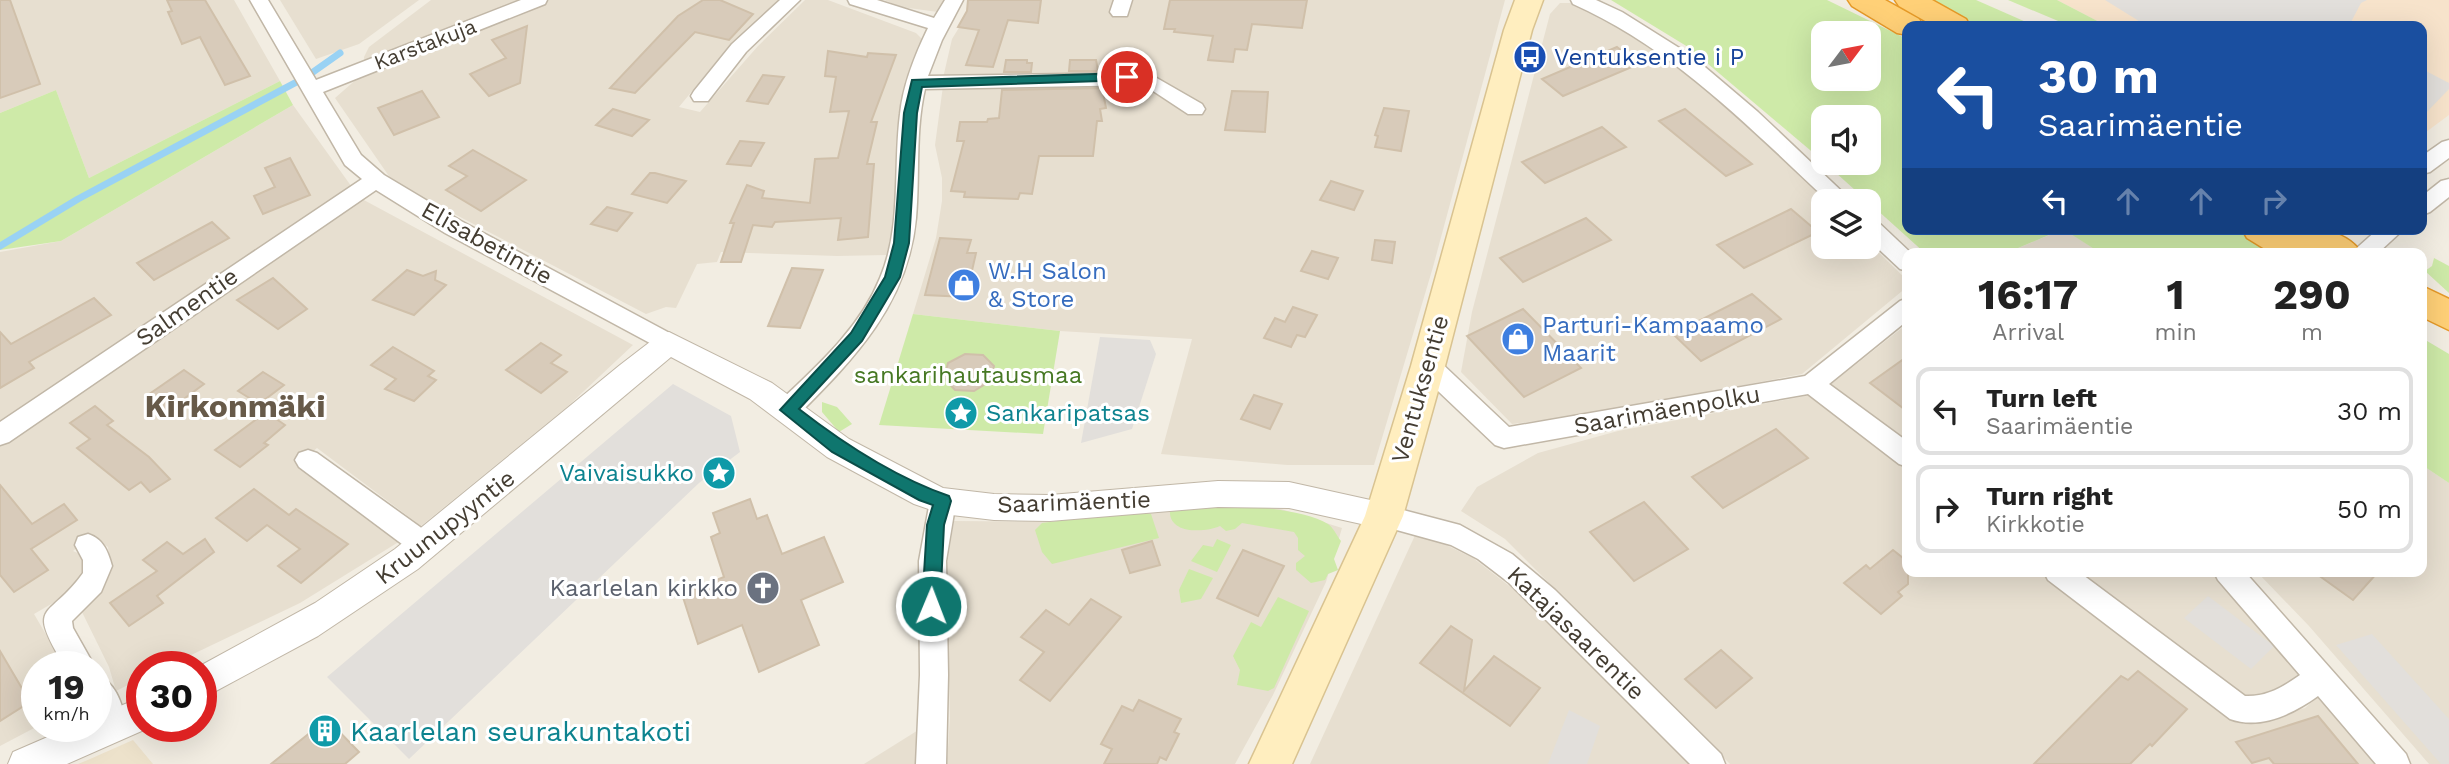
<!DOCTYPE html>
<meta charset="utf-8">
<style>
:root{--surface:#fff;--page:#f2f2f2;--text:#222;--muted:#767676;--line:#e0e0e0}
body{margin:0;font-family:"Work Sans",sans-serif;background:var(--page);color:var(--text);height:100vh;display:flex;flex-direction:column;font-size:26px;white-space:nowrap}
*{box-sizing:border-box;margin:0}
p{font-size:23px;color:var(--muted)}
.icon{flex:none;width:38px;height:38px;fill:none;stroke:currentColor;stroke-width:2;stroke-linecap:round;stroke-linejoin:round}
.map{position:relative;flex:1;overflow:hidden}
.panel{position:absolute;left:1902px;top:248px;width:525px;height:329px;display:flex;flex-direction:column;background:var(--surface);border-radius:14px;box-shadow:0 7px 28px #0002}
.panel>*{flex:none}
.banner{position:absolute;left:1902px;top:21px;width:525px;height:214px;border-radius:14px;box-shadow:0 7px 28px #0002;background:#1a4fa0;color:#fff;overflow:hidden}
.needle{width:46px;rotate:58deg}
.controls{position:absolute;left:1811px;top:21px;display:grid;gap:14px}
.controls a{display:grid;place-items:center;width:70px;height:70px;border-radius:14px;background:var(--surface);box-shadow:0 7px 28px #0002;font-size:35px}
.speed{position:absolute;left:21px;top:651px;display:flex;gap:14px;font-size:35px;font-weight:700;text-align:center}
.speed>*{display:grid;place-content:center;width:91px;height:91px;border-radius:50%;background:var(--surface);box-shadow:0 7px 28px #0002;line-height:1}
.speed small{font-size:18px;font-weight:400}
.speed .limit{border:10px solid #d22;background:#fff;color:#111}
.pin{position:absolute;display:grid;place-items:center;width:60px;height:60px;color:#fff;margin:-30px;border:4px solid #fff;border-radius:50%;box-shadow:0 2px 7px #0007}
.me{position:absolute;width:77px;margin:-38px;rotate:1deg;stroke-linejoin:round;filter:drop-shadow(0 0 5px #0008)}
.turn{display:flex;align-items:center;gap:24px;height:147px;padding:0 21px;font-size:32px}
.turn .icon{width:91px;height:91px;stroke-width:2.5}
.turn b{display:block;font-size:49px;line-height:60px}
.lanes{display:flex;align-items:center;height:66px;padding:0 21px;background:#0003;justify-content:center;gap:35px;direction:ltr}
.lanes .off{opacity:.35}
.eta{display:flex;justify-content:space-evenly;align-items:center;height:119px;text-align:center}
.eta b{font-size:42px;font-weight:700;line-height:49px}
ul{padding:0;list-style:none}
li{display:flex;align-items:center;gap:21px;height:88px;margin:0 14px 10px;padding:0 7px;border:4px solid var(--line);border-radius:14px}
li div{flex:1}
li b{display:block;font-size:26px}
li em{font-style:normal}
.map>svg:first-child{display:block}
</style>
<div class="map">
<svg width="2449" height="764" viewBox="0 0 2449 764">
<rect width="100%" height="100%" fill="#f2ede2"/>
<!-- residential -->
<g fill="#e7dfd0">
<polygon points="0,0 234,0 280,81 89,178 56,90 0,113"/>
<polygon points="280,0 419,0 359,44 316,59"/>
<polygon points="431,0 526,0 365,64 364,57 369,47"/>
<polygon points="549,0 778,0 720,57 679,107 700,112 758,46 805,0 828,0 916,33 924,41 903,99 897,143 897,215 886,255 837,256 721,252 717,262 697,264 676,308 666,307 646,314 393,182 335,98 359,77"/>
<polygon points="884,0 946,0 938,12 901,7"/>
<polygon points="976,0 1505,0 1433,267 1374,465 1287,465 1161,454 1192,339 1060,331 913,314 936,238 942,201 942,178 935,145 943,86 1145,83 1193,115 1204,109 1153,75 1128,72 943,78 952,39"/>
<polygon points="1560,3 1574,3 1614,23 1641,40 1697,83 1760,137 1826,201 1824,201 1824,247 1869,247 1869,243 1907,280 1907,287 1802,374 1580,416 1512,424 1461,372 1472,312 1550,14"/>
<polygon points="293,105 354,190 0,427 0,252 61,241"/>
<polygon points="362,199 633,345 567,407 421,526 317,448 300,462 405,538 300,603 166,667 142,667 142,678 116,691 109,667 82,612 81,603 104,570 109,557 108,547 91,536 73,551 89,558 85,573 65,596 34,614 65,667 37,667 38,726 0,746 0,441"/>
<polygon points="2064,229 2102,254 2004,254"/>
<polygon points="1907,324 1907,444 1830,385"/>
<polygon points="1811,395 1907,468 1908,572 2044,572 2244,724 2305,708 2320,695 2382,764 1730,764 1505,539 1461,511 1477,487 1538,453 1618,431"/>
<polygon points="2422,465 2449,483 2449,764 2429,764 2309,626 2257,572 2422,572"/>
<polygon points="1190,502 1268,505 1342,528 1326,582 1273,695 1235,764 947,764 950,718 946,571 954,521 1095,522"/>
<polygon points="1417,531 1473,558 1533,604 1693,764 1310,764"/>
<polygon points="2075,572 2212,572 2301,671 2281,692 2239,699"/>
<polygon points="920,729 916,764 864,764"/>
</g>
<!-- commercial -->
<polygon fill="#f7e3cb" points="2057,0 2449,0 2449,115 2422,135 2422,26 2107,26"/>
<!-- education -->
<polygon fill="#ede2cb" points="133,740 153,764 78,764 90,759"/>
<!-- green -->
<g fill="#ceeaa8" fill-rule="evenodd">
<path d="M1611,0H1827L1907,39L1908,229H2235L2277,254H2102L2063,229L2004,254H1926L1825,163H1869V117H1824L1823,161L1688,47ZM1824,33H1869V79H1824Z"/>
<polygon points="1933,0 1976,0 2035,26 1978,26"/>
<polygon points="2008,0 2057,0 2107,26 2070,26"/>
<polygon points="280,81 293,105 61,241 0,250 0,113 56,90 89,178"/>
<polygon points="2434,258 2449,266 2449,293 2425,271 2432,266"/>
<polygon points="913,314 1060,331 1043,434 879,425"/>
<polygon points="2422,338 2449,354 2449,483 2422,465"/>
<polygon points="822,402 837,407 852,424 839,432 822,412"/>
<path d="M1175,502C1211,504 1298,505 1328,524C1333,527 1337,536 1341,541L1334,559L1338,570L1328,574L1325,580L1311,583L1296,570V563L1305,556L1298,550V538L1294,532L1242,523L1235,529L1226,531L1220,526C1204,533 1168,534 1170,510Z"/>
<polygon points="1135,511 1151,514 1159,538 1052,564 1042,552 1035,530 1042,523"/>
<polygon points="1217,539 1231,545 1217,572 1191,561 1203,545 1213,547"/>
<polygon points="1189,569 1213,578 1201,599 1181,603 1179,590"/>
<polygon points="1278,597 1309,611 1274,688 1268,691 1237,685 1240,670 1233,656 1251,622 1261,627"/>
</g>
<!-- parking -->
<g fill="#e2dfdb">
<polygon points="2105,0 2367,0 2361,3 2351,22 2345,26 2147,26"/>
<polygon points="2422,69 2449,83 2449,89 2422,117"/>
<polygon points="1100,337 1150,340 1156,354 1132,429 1081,443"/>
<polygon points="673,384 731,416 740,452 699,483 409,759 327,677"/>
<polygon points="2208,596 2274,646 2251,669 2184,618"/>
<polygon points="2372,634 2449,719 2449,764 2441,764 2336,645"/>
<polygon points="1569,710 1600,726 1587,764 1548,764"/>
</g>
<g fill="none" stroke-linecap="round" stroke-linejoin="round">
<!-- stream -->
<polyline stroke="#99d2f4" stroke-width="7" points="0,246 78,199 306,77 340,53"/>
</g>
<!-- building -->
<g fill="#d8cbba" stroke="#d0c0aa" stroke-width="2">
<polygon points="0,0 10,0 40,84 0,98"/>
<polygon points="167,0 205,0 250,76 225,85 200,37 182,44 168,12 172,11"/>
<polygon points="703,0 720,0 753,14 729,40 695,32 635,93 610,88 678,16"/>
<polygon points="968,0 1041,0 1038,23 1008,20 993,67 966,65 979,30 958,27 967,11"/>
<polygon points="1170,0 1307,0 1302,28 1252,24 1247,50 1235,49 1233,62 1208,60 1213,36 1174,32 1175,29 1164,29"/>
<polygon points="527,26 520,83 489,96 470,74 506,58 492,40"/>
<polygon points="1617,47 1639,64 1563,96 1542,79"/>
<polygon points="828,51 867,57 868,53 896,55 871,122 877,122 867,164 874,164 868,237 838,240 841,218 775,222 772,227 753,225 741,262 721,262 734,223 730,223 747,185 764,191 762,198 810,203 815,159 838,158 849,111 830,112 836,77 825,76"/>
<polygon points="1006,60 1027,60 1027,63 1032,63 1031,72 1004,72"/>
<polygon points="1070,60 1096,60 1098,71 1069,71"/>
<polygon points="763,75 784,77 768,104 747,101"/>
<polygon points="1102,88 1106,108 1100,109 1102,121 1097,121 1093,156 1039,156 1032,194 1020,193 1018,199 964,197 965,192 951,191 964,141 957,141 960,122 987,122 988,119 999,118 1002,90"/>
<polygon points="422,91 439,117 394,135 378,108"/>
<polygon points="1232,91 1268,92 1265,132 1225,130"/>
<polygon points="1384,108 1409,111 1401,151 1375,147 1378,136 1375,135"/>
<polygon points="613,109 649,120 632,136 596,125"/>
<polygon points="1685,109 1752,164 1726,176 1659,121"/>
<polygon points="1602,127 1626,147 1545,183 1522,162"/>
<polygon points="740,141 764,143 751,166 727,164"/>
<polygon points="473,150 526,180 481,211 446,190 467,176 449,166"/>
<polygon points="290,158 310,195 263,214 254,196 275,187 265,168"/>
<polygon points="650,173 655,173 686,181 667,203 632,194"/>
<polygon points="1331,181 1363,191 1354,210 1320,200"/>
<polygon points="607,207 632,213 617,231 591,224"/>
<polygon points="1791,209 1818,232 1744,268 1717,245"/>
<polygon points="1586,218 1611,240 1523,282 1500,258"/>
<polygon points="212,222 229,238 154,280 137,263"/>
<polygon points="940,238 971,240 967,253 976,253 966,297 925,295"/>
<polygon points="1375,240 1395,242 1392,263 1372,260"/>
<polygon points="1312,251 1338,258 1328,279 1301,271"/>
<polygon points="792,268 823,270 800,328 768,326"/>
<polygon points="407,270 423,276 436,271 435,280 446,285 414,315 373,300"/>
<polygon points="273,278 307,309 278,329 237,300"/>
<polygon points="1752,294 1781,319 1701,361 1673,334"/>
<polygon points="94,298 111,315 29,362 34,368 0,388 0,332 11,344"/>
<polygon points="1293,307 1317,315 1305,337 1297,335 1291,347 1264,338 1275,318 1285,322"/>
<polygon points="1523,309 1581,368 1524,397 1467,336"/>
<polygon points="541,343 561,355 551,363 567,372 541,393 506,370"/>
<polygon points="393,347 434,371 428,376 436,380 414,401 385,389 396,379 371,365"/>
<polygon points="965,354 983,355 994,366 990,381 974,391 955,390 944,378 948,363"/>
<polygon points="1908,356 1908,412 1870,383"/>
<polygon points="184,370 204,384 166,412 145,397"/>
<polygon points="263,372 284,385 259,404 238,391"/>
<polygon points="1254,395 1282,404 1270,429 1241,419"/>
<polygon points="95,406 113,421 107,425 149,457 170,479 150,492 141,482 129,490 77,448 90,439 70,423"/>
<polygon points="266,412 285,425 264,443 268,445 240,467 215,450"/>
<polygon points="1776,429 1808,458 1723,508 1692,477"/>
<polygon points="0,485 32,524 64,504 77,520 31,549 48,570 14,592 0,575"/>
<polygon points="254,489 289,515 296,509 348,544 301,583 278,566 300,549 267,525 247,541 216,518"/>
<polygon points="750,499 757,519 767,515 782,554 824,537 843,582 801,600 819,645 759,672 742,625 698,644 682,594 724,577 711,537 720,533 713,513"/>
<polygon points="1644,502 1688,549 1634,581 1590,532"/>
<polygon points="205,539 214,552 157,596 163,603 129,626 110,603 157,571 143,560 167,542 183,554"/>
<polygon points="1152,541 1160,565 1130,573 1122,550"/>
<polygon points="1243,550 1284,566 1258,616 1217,598"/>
<polygon points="1893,550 1908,562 1908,584 1898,592 1902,596 1881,614 1844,583 1866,565 1870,569"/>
<polygon points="2314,572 2378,572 2353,600"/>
<polygon points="1091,599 1121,617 1050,701 1020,680 1044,652 1021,637 1046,610 1069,625"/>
<polygon points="1451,626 1472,640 1464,691 1494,656 1540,688 1510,726 1420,663"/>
<polygon points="1721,650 1752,678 1716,708 1685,679"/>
<polygon points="0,651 30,702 0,721"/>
<polygon points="2138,671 2187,709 2152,746 2150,744 2130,764 2034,764 2121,676 2128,680"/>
<polygon points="1139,700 1181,719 1174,732 1179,734 1166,760 1160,757 1157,764 1104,764 1112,749 1101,744 1122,706 1133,711"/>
<polygon points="2318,716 2358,764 2274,764 2269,758 2252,763 2236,742"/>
<polygon points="327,719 359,752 345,764 271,764"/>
</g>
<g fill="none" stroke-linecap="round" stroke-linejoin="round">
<defs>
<g id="minor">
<polygon points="250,0 268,0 316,80 521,0 547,0 545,4 323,92 361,155 384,175 461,221 677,337 681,343 677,349 669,352 661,349 445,233 376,190 9,442 0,445 0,422 362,179 345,165"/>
<polygon points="780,0 800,0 746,52 708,101 694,101 691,96 694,91 732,44"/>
<path d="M848,0H877L934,18L945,0H963L942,40L928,76L1148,73L1202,104L1205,109L1202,114H1188L1144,85L925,89C915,132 920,175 916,218C908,304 855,358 797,416L788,419L779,416L776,409L779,402C817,366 860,328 880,278C902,227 893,168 900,114C903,84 915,55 928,28L850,4Z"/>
<polygon points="1114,0 1132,0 1127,16 1113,16 1110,12"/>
<path d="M1571,0H1596L1622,12L1692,56L1758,112L1852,201H1828C1749,127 1674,49 1573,4Z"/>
<polygon points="2449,140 2449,158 2430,172 2422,174 2422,156 2442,142"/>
<polygon points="2449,179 2449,197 2430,212 2422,215 2422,196 2441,181"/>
<polygon points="1869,219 1877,221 1912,254 1908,254 1908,271 1900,269 1869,240"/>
<polygon points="2378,229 2404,229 2377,254 2350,254"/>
<polygon points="1908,298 1908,320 1829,384 1908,442 1908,467 1899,464 1808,394 1504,448 1495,445 1419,373 1416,366 1419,359 1428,357 1437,359 1509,427 1805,376 1900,301"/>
<polygon points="308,450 317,453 434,537 437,545 434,553 424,556 414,553 299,467 295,460 299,453"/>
<polygon points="943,490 952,493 956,501 946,561 948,675 946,764 916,764 920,675 919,561 930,501 934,493"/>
<polygon points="1384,505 1460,525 1512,554 1555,590 1721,754 1725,764 1690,764 1508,582 1478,559 1451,545 1375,524 1371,516 1375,508"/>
<path d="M88,534C103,539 108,551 112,566L101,592L72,621L73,628L95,667H65C25,600 49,621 83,573V560L75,545L78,537Z"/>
<path d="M2044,572H2079L2245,696C2267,697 2283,687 2300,675L2218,580L2214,572H2245L2406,754L2410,764H2376L2318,696C2293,714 2260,730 2230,719L2048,580Z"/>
<path d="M96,675C118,683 122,706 128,727L123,737L113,741L103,737L96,719Z"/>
</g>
<g id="tertiary">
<polygon points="669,332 772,383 849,439 943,488 994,494 1050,495 1218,481 1289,482 1384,503 1395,506 1400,516 1395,526 1384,529 1289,508 1218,507 1050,521 994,520 943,514 914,504 827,457 750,399 671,357 418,569 318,636 201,699 201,667 198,667 315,603 395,549 620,365 659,335"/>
<polygon points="142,697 142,726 153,726 67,764 8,764 13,752 73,726 96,726 96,716"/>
</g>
<polygon id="secondary" points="1515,0 1543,0 1532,30 1445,366 1403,516 1292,764 1249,764 1365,516 1411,366 1504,30"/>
<g id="trunk">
<polygon points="1848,0 1885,0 1919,19 1923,26 1908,26 1908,35 1897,33 1852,6"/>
<polygon points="1895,0 1932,0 1966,19 1970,26 1934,26 1899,6"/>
<path d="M2242,229C2278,229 2341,218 2362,254H2273L2247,238Z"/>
<polygon points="2422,286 2449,299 2449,330 2422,317"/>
</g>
</defs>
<!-- minor casing -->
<use href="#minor" stroke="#c1b7a7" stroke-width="3"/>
<!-- tertiary casing -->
<use href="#tertiary" stroke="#c1b7a7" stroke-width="2"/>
<!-- secondary casing -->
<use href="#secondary" stroke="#d9c391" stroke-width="3"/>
<!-- trunk casing -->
<use href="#trunk" stroke="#e69a28" stroke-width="3"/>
<!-- minor -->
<use href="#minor" fill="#fff" fill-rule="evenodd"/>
<!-- tertiary -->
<use href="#tertiary" fill="#fff" fill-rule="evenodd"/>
<!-- secondary -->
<use href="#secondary" fill="#ffeebf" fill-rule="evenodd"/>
<!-- trunk -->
<use href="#trunk" fill="#ffd077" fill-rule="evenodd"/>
</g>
<!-- route -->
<path fill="#0f766e" stroke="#0a4d48" stroke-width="2" d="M1127,73L1134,77L1132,80L922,87L917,113L909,243L900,277L862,341L799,409C844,444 894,477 949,496L951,501L944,525L940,606L938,612L931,614L925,612L922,606L927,525L933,505L919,500L832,452L780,410L851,333L885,277L894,243L904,113L912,80Z"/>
<!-- icons -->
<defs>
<symbol id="bus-disc" viewBox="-11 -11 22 22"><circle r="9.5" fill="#1a4fb4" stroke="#fff"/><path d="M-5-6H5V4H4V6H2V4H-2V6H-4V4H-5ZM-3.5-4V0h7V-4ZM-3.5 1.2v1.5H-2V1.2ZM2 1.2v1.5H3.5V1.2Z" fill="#fff"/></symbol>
<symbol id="shop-disc" viewBox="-11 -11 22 22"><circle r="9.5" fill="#3f7fe0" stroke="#fff"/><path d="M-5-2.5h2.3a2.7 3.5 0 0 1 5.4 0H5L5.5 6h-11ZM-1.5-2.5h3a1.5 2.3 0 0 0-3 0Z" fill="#fff"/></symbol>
<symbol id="sight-disc" viewBox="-11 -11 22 22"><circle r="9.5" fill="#0f9aa8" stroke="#fff"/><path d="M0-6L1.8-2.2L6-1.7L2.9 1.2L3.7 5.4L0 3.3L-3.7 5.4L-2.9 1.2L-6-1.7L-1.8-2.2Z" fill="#fff"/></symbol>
<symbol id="church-disc" viewBox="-11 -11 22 22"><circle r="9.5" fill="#6b7280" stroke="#fff"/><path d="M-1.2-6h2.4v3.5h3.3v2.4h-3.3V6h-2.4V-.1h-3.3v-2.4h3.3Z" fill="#fff"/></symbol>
<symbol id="building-disc" viewBox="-11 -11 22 22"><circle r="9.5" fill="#0f9aa8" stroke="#fff"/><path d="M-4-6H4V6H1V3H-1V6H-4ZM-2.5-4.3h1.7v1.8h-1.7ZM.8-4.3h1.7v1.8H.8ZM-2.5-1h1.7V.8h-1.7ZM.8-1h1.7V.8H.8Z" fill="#fff"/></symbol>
</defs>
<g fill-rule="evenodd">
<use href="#bus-disc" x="1511" y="38" width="38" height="38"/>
<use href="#shop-disc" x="945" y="266" width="38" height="38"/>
<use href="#shop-disc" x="1499" y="320" width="38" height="38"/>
<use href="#sight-disc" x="942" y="394" width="38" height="38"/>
<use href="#sight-disc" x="700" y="454" width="38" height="38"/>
<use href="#church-disc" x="744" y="569" width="38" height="38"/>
<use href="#building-disc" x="306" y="712" width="38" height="38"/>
</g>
<g text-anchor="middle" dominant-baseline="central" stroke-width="6" stroke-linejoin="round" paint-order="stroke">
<!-- far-street labels -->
<g font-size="21" fill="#443d32" stroke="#fff">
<text transform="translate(425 44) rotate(-21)">Karstakuja</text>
</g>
<!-- transit labels -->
<g font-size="24" fill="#164399" stroke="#fff" text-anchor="start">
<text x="1554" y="57">Ventuksentie i P</text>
</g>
<!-- street labels -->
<g font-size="24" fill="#443d32" stroke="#fff">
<text transform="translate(487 243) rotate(29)">Elisabetintie</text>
<text transform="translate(187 307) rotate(-35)">Salmentie</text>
<text transform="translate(1420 389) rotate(-74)">Ventuksentie</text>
<text transform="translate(1667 410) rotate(-10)">Saarimäenpolku</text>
<text transform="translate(1074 502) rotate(-2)">Saarimäentie</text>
<text transform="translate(445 527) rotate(-38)">Kruunupyyntie</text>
<text transform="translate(1576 633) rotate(44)">Katajasaarentie</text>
</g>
<!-- shop labels -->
<g font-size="24" fill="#366cbe" stroke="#fff" text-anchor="start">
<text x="988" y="271">W.H Salon<tspan x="988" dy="28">&amp; Store</tspan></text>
<text x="1542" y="325">Parturi-Kampaamo<tspan x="1542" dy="28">Maarit</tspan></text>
</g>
<!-- park labels -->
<g font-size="24" fill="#467823" stroke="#fff">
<text x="968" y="375">sankarihautausmaa</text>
</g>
<!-- culture labels -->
<g font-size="24" fill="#0d838f" stroke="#fff" text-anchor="start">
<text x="986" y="413">Sankaripatsas</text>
<text x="694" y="473" text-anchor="end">Vaivaisukko</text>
</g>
<!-- worship labels -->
<g font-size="24" fill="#5b616d" stroke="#fff" text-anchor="end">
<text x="738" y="588">Kaarlelan kirkko</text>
</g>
<!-- near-culture labels -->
<g font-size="28" fill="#0d838f" stroke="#fff" text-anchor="start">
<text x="350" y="731">Kaarlelan seurakuntakoti</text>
</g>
<!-- district labels -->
<g font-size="32" font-weight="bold" fill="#675a49" stroke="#fff">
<text x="235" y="406">Kirkonmäki</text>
</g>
</g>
</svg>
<div class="controls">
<a><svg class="needle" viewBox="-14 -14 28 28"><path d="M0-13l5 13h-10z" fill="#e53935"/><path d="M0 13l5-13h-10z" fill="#767676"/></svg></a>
<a><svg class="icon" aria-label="sound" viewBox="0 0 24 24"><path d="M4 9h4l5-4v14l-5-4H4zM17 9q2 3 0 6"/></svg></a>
<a><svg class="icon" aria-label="layers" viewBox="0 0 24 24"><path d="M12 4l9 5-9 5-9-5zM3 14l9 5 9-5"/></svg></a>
</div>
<div class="speed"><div>19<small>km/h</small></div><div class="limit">30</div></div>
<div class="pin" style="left:1127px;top:77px;background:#d93025"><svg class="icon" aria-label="arrive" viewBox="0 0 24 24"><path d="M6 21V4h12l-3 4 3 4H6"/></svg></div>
<svg class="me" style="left:931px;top:606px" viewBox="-20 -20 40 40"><circle r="17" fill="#0f766e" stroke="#fff" stroke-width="3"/><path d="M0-11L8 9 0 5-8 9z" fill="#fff"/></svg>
<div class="banner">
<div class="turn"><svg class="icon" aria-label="left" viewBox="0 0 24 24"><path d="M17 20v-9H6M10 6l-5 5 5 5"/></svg><div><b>30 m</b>Saarimäentie</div></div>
<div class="lanes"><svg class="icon" aria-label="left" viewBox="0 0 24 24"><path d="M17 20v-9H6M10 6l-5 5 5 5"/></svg><svg class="icon off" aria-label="ahead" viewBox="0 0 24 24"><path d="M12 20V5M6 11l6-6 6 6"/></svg><svg class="icon off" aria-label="ahead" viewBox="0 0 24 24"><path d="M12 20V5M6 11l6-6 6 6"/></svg><svg class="icon off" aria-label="right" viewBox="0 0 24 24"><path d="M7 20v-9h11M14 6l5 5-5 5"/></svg></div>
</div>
<section class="panel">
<div class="eta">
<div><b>16:17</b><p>Arrival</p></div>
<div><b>1</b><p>min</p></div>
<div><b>290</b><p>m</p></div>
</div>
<ul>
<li><svg class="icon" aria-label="left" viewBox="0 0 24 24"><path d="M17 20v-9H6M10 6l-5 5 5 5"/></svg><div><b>Turn left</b><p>Saarimäentie</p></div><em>30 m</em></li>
<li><svg class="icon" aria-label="right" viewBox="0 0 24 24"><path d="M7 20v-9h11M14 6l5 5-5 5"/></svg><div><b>Turn right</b><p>Kirkkotie</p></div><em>50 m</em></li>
</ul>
</section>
</div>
